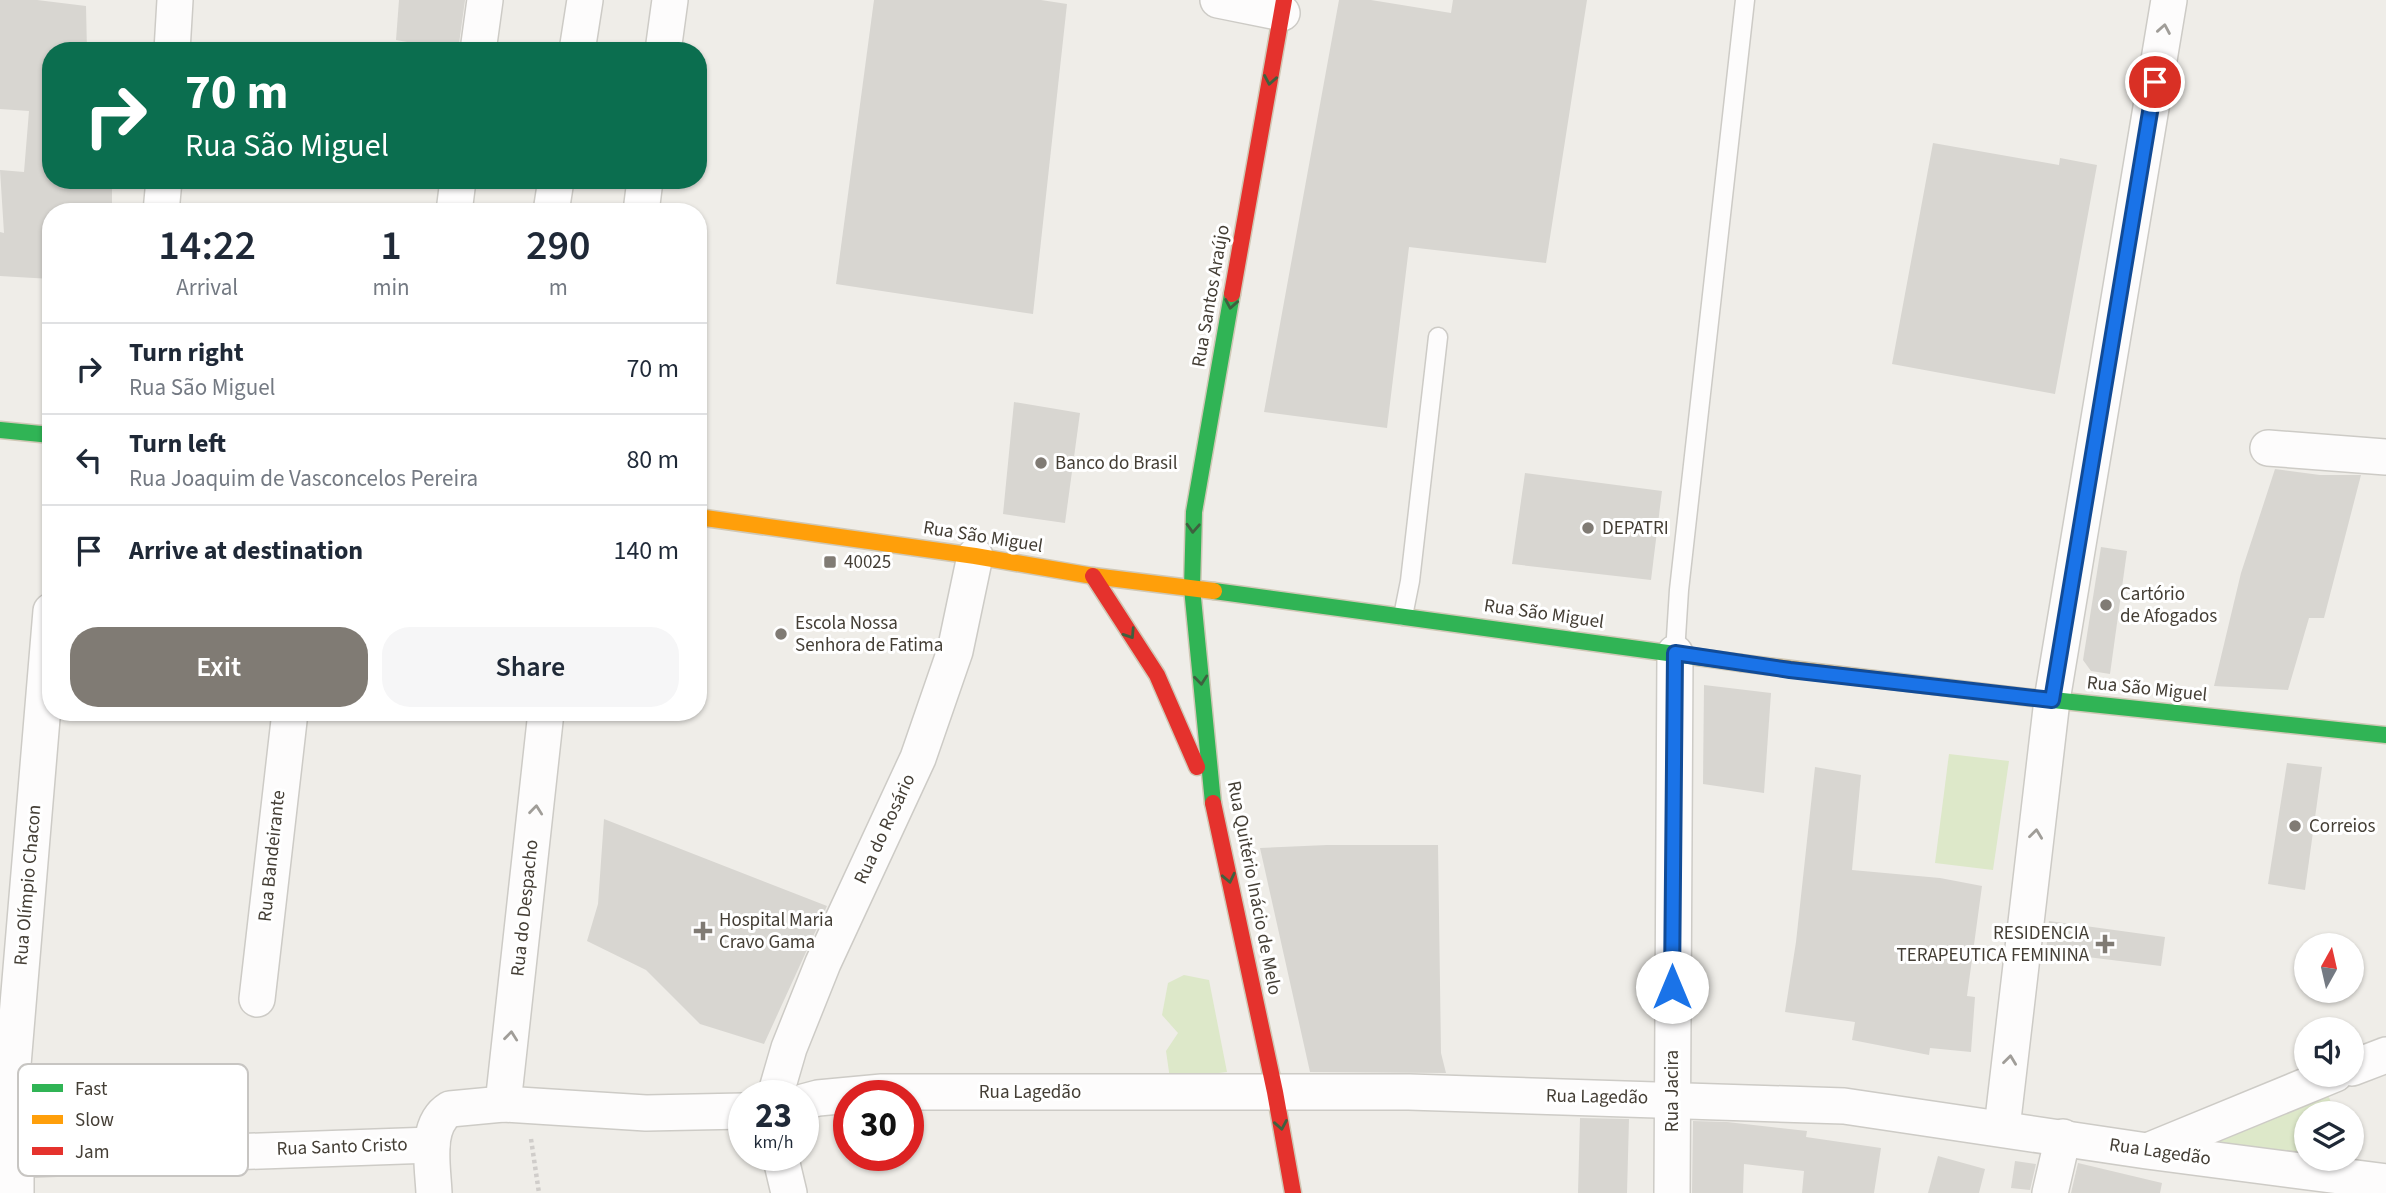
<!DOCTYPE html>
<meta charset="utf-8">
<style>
:root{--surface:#fff;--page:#f6f6f7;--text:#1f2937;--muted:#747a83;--line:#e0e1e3;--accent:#807b74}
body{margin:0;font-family:"Source Sans 3",sans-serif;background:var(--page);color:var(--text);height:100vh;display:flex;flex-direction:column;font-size:26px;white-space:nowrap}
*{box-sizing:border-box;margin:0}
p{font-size:23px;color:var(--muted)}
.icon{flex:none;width:38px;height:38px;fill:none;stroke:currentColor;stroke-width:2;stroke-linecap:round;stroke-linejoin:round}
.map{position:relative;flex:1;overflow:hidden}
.panel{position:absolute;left:42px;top:203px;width:665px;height:518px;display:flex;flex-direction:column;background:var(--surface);border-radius:28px;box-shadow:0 2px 5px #0004}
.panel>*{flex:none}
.banner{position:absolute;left:42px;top:42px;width:665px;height:147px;border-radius:28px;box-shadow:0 2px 5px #0004;background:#0b6e4f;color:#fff;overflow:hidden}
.needle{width:46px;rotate:8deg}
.controls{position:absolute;left:2294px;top:933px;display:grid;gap:14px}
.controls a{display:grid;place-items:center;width:70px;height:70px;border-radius:50%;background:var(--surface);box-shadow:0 2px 5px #0004;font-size:35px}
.speed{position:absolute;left:728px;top:1080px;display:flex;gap:14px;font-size:35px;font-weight:700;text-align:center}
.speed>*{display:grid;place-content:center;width:91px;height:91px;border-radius:50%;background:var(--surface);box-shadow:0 2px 5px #0004;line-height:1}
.speed small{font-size:18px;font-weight:400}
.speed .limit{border:10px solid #d22;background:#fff;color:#111}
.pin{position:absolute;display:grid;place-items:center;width:60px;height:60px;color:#fff;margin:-30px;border:4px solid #fff;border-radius:50%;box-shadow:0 2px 7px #0007}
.me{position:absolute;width:77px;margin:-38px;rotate:0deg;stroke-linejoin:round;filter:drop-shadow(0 0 5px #0008)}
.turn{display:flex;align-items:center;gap:24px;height:147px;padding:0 28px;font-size:32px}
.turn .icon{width:91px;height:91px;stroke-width:2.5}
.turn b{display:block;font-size:49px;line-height:60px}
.eta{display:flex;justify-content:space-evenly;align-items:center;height:119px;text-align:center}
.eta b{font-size:42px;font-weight:600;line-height:49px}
.button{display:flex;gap:14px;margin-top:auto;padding:14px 28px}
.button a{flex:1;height:80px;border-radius:28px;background:var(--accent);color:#fff;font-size:28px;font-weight:600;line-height:80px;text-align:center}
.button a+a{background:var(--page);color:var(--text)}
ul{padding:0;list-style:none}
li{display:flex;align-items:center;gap:21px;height:91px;padding:0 28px;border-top:2px solid var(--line)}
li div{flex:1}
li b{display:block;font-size:26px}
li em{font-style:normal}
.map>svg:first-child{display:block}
</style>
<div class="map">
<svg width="2386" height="1193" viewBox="0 0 2386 1193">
<rect width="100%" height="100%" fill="#efede8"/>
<!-- green -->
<g fill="#dde8c9">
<polygon points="1949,754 2009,761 1993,870 1935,863"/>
<polygon points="1184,975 1209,980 1227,1072 1170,1079 1166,1051 1178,1033 1162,1015 1168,983"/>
<polygon points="2327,1092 2335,1113 2306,1113 2306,1158 2351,1159 2356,1171 2203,1140"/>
</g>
<!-- building -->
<g fill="#d8d6d1">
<polygon points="0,0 37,0 86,6 87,51 51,51 51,180 112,180 112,212 51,212 51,279 0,276 0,232 4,233 0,170 24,172 29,111 0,109"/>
<polygon points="399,0 465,0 458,51 396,40"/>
<polygon points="874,0 1041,0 1067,4 1033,314 836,284"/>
<polygon points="1339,0 1371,0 1451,13 1453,0 1587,0 1546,263 1409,247 1387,428 1264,412"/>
<polygon points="1933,143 2059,165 2060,158 2097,165 2055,394 1892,364"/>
<polygon points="1014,402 1080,413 1065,523 1003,514"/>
<polygon points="2275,469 2320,475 2361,475 2324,618 2309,618 2288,690 2214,686 2241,573"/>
<polygon points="1525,473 1662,491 1651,580 1512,564"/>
<polygon points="2101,547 2127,551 2110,674 2091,671 2083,660"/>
<polygon points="1704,685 1771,693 1764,793 1703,784"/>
<polygon points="2287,763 2322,767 2305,890 2268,884"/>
<polygon points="1815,767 1861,775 1852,870 1940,878 1982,886 1967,996 1975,997 1971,1052 1930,1048 1929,1055 1852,1040 1855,1022 1785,1012 1796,942"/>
<polygon points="604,819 827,906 764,1044 700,1024 646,970 587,941 598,904"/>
<polygon points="1327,845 1438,845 1441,1053 1446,1073 1310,1072 1260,848"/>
<polygon points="2049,921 2165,937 2161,966 2046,952"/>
<polygon points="1580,1118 1629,1119 1627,1193 1578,1193"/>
<polygon points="1693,1121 1727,1122 1807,1131 1806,1137 1881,1148 1874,1193 1802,1193 1804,1171 1744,1164 1743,1193 1692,1193"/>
<polygon points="1938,1156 1985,1169 1979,1193 1928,1193"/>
<polygon points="2015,1161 2036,1164 2030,1190 2011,1188"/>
<polygon points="2078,1163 2162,1183 2160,1193 2071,1193"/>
</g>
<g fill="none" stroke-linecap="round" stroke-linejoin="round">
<defs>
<g id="lane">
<polyline points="1403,616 1410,581 1438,337"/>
<polyline points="1675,653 1679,590 1745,0"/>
</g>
<g id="street">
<polyline points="1218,0 1282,13"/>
<polyline points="172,51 175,0"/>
<polyline points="478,51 485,0"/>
<polyline points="577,51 585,0"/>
<polyline points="663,51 670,0"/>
<polyline points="161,212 164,180"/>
<polyline points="454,212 458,180"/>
<polyline points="551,212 556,180"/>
<polyline points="641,212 645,180"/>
<polyline points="2268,448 2386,457"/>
<polyline points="257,999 290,712"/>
<polyline points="2352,1068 2386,1055"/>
<polyline points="775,1096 789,1048 823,963 918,758 955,651 975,556"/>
<polyline points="803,1102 818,1098 882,1092 1409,1092 1844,1106 2147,1151 2386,1182"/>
<polyline points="503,1104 546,712"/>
<polyline points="2002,1128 2052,700 2169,0"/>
<polyline points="2150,1150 2335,1074"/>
<polyline points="780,1155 789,1193"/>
<polyline points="16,1159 16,1193"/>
<polyline points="0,1160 432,1145"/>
<polyline points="5,1160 51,611"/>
<path d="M434,1193C433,1167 424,1125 450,1109L503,1104L646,1113L744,1111"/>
<polyline points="1672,1193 1675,653"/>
<polyline points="2050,1193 2063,1137"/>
</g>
<g id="fast">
<polyline points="0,430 51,435"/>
<polyline points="1214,591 1741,663"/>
<polyline points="2034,698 2386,735"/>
<polyline points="1213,803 1192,588 1194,512 1232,294"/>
</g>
<g id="slow">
<polyline points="698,517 975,556 1093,576 1214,591"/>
<polyline points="1741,663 2034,698"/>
</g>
<g id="jam">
<polyline points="1232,294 1284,0"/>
<polyline points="1093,576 1157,675 1197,767"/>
<polyline points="1213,803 1275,1092 1293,1193"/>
</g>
</defs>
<!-- lane casing -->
<use href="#lane" stroke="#cdcbc6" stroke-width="21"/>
<!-- street casing -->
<use href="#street" stroke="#cdcbc6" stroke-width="38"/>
<!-- fast casing -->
<use href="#fast" stroke="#d0c8b6" stroke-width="19"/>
<!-- slow casing -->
<use href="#slow" stroke="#d0c8b6" stroke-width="19"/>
<!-- jam casing -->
<use href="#jam" stroke="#d0c8b6" stroke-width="19"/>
<!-- path -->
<g stroke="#d0cdca" stroke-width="4.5" stroke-dasharray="3.5 3.5" stroke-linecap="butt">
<polyline points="2352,1126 2359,1146"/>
<polyline points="531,1139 539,1193"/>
</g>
<!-- lane -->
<use href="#lane" stroke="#fdfcfc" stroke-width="18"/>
<!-- street -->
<use href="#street" stroke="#fdfcfc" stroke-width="35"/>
<!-- fast -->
<use href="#fast" stroke="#30b455" stroke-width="16"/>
<!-- slow -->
<use href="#slow" stroke="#ff9f0a" stroke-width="16"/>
<!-- jam -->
<use href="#jam" stroke="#e5322d" stroke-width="16"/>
</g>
<!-- one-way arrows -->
<defs><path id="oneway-chevron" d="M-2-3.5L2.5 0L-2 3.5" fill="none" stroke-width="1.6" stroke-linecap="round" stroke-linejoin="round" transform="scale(1.75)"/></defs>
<g stroke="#a09d98">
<use href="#oneway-chevron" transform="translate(2164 29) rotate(-80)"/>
<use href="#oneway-chevron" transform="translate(536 810) rotate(-84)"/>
<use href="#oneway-chevron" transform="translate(2036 834) rotate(-83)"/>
<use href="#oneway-chevron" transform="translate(511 1036) rotate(-84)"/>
<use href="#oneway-chevron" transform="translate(2010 1060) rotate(-83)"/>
</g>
<g stroke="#3e613f">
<use href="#oneway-chevron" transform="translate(1270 80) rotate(100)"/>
<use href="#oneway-chevron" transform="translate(1231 304) rotate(100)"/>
<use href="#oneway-chevron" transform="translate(1193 528) rotate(93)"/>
<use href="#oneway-chevron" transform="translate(1130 634) rotate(57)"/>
<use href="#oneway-chevron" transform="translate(1201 680) rotate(84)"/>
<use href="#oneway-chevron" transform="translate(1229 878) rotate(78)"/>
<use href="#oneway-chevron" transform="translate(1281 1125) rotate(80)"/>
</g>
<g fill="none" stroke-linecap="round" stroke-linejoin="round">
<defs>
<polyline id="route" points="1672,987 1675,653 1790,670 2052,700 2155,82"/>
</defs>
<!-- route casing -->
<use href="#route" stroke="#114b97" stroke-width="18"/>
<!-- route -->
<use href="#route" stroke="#1a73e8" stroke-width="12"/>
</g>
<!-- markers -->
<g fill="#807b74" stroke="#fff" stroke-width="2.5">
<circle cx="1041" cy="463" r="7"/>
<circle cx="1588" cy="528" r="7"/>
<rect x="823" y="555" width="14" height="14" rx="3.5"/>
<circle cx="2106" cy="605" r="7"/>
<circle cx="781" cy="634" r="7"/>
<circle cx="2295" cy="826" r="7"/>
<path d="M699.5 920.5h7v7h7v7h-7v7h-7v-7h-7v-7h7z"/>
<path d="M2101.5 933.5h7v7h7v7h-7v7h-7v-7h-7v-7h7z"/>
</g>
<g text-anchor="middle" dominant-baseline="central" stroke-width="6" stroke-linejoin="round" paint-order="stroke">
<!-- street labels -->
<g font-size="19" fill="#443e35" stroke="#fff">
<text transform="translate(1211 296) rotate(-80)">Rua Santos Araújo</text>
<text transform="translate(983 537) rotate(9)">Rua São Miguel</text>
<text transform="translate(1544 614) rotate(8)">Rua São Miguel</text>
<text transform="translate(2147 689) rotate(6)">Rua São Miguel</text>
<text transform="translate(885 829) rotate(-65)">Rua do Rosário</text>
<text transform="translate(272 856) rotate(-84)">Rua Bandeirante</text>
<text transform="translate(28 885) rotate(-85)">Rua Olímpio Chacon</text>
<text transform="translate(1254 888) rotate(79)">Rua Quitério Inácio de Melo</text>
<text transform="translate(525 908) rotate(-84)">Rua do Despacho</text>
<text transform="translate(1672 1091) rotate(-90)">Rua Jacira</text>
<text x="1030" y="1092">Rua Lagedão</text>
<text transform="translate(1597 1097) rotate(1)">Rua Lagedão</text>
<text transform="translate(342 1147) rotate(-2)">Rua Santo Cristo</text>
<text transform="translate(2160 1152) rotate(8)">Rua Lagedão</text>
</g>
<!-- poi labels -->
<g font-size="19" fill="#443e35" stroke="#fff" text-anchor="start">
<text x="1055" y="463">Banco do Brasil</text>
<text x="1602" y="528">DEPATRI</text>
<text x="844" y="562">40025</text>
<text x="2120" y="594">Cartório<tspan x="2120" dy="22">de Afogados</tspan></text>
<text x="795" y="623">Escola Nossa<tspan x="795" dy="22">Senhora de Fatima</tspan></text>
<text x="2309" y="826">Correios</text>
<text x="719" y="920">Hospital Maria<tspan x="719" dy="22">Cravo Gama</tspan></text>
<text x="2089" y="933" text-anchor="end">RESIDENCIA<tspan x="2089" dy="22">TERAPEUTICA FEMININA</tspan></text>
</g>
</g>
<!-- legend -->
<rect x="18" y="1064" width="230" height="112" rx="10" fill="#fff" stroke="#c7c5c2" stroke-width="2"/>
<rect x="32" y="1084" width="31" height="8" fill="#30b455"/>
<rect x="32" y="1115" width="31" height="9" fill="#ff9f0a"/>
<rect x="32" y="1147" width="31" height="8" fill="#e5322d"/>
<g font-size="19" fill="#443e35">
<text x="75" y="1095">Fast</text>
<text x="75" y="1126">Slow</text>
<text x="75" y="1158">Jam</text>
</g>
</svg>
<div class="controls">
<a><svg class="needle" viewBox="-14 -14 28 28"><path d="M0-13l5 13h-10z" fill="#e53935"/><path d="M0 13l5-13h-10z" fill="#747a83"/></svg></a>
<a><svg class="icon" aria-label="sound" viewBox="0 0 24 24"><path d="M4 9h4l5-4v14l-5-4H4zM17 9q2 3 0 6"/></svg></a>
<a><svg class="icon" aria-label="layers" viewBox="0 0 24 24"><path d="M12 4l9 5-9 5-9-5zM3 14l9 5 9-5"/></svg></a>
</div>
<div class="speed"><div>23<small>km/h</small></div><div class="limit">30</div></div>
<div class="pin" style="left:2155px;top:82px;background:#d93025"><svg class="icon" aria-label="arrive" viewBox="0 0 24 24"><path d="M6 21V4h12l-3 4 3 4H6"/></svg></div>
<svg class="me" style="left:1672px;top:987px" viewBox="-20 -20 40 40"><circle r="19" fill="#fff"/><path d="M0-13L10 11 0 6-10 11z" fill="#1a73e8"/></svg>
<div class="banner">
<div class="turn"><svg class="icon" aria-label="right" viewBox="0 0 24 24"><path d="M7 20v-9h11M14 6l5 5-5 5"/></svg><div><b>70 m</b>Rua São Miguel</div></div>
</div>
<section class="panel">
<div class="eta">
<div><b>14:22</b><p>Arrival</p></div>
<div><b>1</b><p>min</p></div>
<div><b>290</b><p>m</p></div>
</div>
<ul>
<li><svg class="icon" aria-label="right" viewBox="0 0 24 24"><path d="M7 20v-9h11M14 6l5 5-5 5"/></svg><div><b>Turn right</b><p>Rua São Miguel</p></div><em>70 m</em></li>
<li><svg class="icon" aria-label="left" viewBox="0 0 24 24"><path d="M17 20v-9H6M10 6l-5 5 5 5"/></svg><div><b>Turn left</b><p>Rua Joaquim de Vasconcelos Pereira</p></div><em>80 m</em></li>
<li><svg class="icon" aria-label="arrive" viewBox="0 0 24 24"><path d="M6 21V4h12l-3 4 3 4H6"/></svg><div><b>Arrive at destination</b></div><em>140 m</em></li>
</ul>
<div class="button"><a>Exit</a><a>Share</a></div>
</section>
</div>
